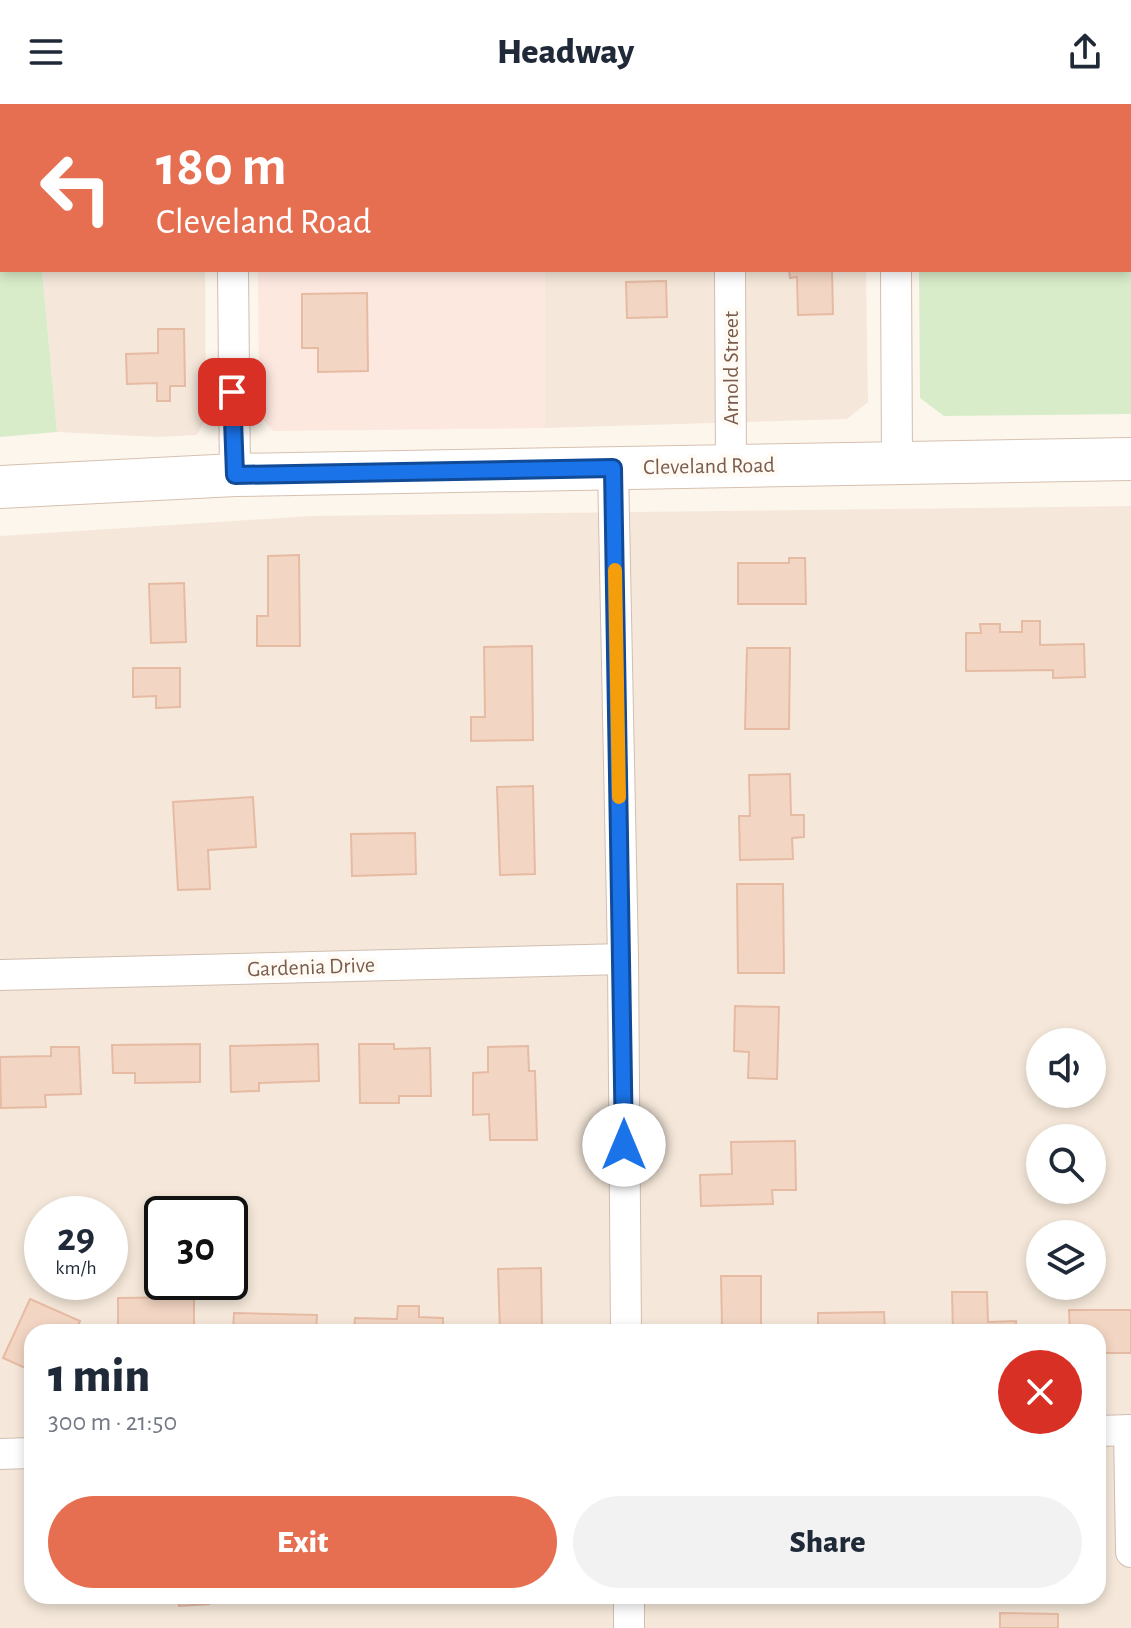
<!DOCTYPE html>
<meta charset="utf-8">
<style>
:root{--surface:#fff;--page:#f2f2f3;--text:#1f2937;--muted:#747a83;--accent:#e76f51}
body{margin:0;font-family:"Alegreya Sans",sans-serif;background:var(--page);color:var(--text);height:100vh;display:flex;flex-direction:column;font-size:30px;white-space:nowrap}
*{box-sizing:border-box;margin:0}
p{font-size:26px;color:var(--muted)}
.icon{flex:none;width:44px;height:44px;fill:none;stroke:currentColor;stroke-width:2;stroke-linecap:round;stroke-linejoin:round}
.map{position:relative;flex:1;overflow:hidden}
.drawer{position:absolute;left:24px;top:1220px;width:1082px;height:280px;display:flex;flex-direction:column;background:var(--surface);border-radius:24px;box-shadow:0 4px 12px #0003}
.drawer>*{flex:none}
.banner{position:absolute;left:0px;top:0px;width:1132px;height:168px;box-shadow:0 4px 12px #0003;background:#e76f51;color:#fff;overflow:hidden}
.buttons{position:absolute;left:1026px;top:924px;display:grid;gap:16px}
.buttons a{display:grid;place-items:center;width:80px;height:80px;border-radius:50%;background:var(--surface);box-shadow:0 4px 12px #0003;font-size:40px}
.speed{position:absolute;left:24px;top:1092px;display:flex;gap:16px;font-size:40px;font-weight:700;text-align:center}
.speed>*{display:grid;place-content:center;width:104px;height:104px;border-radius:50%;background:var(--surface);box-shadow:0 4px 12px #0003;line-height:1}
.speed small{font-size:20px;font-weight:400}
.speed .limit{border:4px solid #111;border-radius:12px;background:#fff;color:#111}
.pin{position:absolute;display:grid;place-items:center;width:68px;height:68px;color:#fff;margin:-34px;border-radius:16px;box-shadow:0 4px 12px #0006}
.me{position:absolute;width:88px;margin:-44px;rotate:0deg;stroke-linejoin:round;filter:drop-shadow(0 0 6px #0008)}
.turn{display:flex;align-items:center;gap:28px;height:168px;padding:0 24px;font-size:36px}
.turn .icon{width:104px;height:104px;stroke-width:2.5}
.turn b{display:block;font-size:56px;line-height:68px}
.round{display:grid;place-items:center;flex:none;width:84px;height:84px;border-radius:42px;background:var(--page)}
.overview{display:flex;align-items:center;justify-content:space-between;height:136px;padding:0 24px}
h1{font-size:48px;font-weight:800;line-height:60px}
.button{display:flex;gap:16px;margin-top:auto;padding:16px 24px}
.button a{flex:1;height:92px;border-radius:48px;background:var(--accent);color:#fff;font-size:32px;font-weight:800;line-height:92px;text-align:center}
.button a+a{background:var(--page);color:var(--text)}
header{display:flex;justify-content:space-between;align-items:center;height:104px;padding:0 24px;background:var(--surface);font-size:36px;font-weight:800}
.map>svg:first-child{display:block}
</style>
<header><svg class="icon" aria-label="menu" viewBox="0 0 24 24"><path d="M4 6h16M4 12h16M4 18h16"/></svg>Headway<svg class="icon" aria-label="share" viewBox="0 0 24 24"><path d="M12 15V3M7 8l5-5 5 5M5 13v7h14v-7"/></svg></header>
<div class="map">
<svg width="1131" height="1524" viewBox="0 0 1131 1524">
<rect width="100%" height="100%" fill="#fdf6ec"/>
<!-- residential -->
<g fill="#f5e8da" fill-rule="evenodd">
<rect x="544" y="0" width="320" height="2"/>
<polygon points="42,166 205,166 206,314 197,331 158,333 57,328"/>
<polygon points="545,166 866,166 868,298 847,315 545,324"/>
<path d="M1131,402V1524H0V432L311,412ZM1040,938H1092V990H1040ZM1040,1034H1092V1086H1040ZM42,1110H110V1178H42ZM162,1110H230V1178H162ZM1040,1130H1092V1182H1040ZM32,1228H1098V1492H32Z"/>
</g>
<!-- commercial -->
<polygon fill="#fde8e0" points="258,166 545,166 545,324 273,327 259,310"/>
<!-- green -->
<g fill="#d8ecc9">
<polygon points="0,0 15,2 2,2 2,166 42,166 57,328 0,333"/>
<polygon points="918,0 1131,0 1131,310 944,312 920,294 919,166 1130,166 1130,2"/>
</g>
<!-- building -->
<g fill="#f3d5c3" stroke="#e6bba3" stroke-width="2">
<rect x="323" y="0" width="71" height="2"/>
<polygon points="789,166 832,166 833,210 798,211 797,173 790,174"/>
<polygon points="666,177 667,213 627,214 626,178"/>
<polygon points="367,189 368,267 318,268 318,244 302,244 302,190"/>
<polygon points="158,225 184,225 185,282 170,282 170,297 157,297 157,279 127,280 126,250 158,249"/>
<polygon points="299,451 300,542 257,542 257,512 268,512 268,452"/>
<polygon points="789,454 805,454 806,500 738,500 738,459 789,459"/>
<polygon points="184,479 186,538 151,539 149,480"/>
<polygon points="1022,517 1040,517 1040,541 1084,540 1085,573 1053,574 1053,566 966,567 966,529 981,529 980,520 1000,520 1000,528 1022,528"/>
<polygon points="532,542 533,636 471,637 471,613 485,613 484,543"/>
<polygon points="747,544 790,544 789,625 745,625"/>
<polygon points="133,564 180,564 180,603 156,604 156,592 133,593"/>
<polygon points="790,670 791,711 804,711 804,733 792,734 793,755 740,756 739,712 750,712 749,671"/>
<polygon points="533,682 535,770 500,771 497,683"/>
<polygon points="253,693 256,743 208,746 210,785 178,786 173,698"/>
<polygon points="415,729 416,770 352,772 351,730"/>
<polygon points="737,780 783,780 784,869 738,869"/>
<polygon points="735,902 779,903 777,975 748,974 749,948 734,947"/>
<polygon points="200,940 200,978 135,979 135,969 113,969 112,941"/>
<polygon points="318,940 319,977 259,979 259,987 231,988 230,942"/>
<polygon points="359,940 394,940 394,945 430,944 431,992 399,992 399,999 360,999"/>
<polygon points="528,942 529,967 535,967 537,1036 490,1036 489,1010 473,1011 473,969 488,968 488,943"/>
<polygon points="51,943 79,943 81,990 45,991 46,1003 1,1004 0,953 51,952"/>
<polygon points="795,1037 796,1086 772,1086 773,1100 701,1102 700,1071 732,1070 731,1038"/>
<polygon points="541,1164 542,1224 550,1224 550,1228 500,1228 498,1165"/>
<polygon points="721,1172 761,1172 761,1228 710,1228 710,1221 722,1221"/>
<polygon points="952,1188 987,1188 988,1218 1016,1217 1016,1228 953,1228"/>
<polygon points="194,1193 194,1223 204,1223 204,1228 118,1228 118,1194"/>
<polygon points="30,1195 80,1217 76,1226 71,1224 69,1228 32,1228 32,1267 3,1254"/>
<polygon points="398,1202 419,1202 419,1213 443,1214 443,1228 354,1228 355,1214 397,1215"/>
<polygon points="1069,1206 1131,1206 1131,1249 1098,1249 1098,1228 1070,1228"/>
<polygon points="884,1208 885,1228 818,1228 818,1209"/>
<polygon points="234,1209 317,1211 316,1228 233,1228"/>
<polygon points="32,1425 32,1476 28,1476 26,1426"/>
<polygon points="178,1492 208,1492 209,1500 179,1502"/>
<polygon points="1000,1509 1058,1510 1058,1524 1000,1524"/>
</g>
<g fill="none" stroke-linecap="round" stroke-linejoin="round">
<defs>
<g id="minor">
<polyline points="234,0 234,2"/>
<polyline points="730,0 730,2"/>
<polyline points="895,0 895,2"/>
<polyline points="233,166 235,371"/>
<polyline points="730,166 731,361"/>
<polyline points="896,166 897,358"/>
<polyline points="613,364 623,855 626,1228"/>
<polyline points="0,871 623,855"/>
<polyline points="1129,1326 1131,1448"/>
<polyline points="1098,1327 1131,1326"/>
<polyline points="0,1350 32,1349"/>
<polyline points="629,1492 629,1524"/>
</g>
<polyline id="secondary" points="0,383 235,371 1131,355"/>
</defs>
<!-- minor casing -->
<use href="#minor" stroke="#d1beb0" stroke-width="32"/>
<!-- secondary casing -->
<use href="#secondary" stroke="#d6c0b0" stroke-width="44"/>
<!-- minor -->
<use href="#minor" stroke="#fff" stroke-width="30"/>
<!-- secondary -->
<use href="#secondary" stroke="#fff" stroke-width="42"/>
</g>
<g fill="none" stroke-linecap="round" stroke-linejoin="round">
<defs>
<polyline id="route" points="232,288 235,371 613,364 624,1041"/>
</defs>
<!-- route casing -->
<use href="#route" stroke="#114b97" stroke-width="20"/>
<!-- route -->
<use href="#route" stroke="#1a73e8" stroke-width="14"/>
<!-- slow -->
<polyline stroke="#f59e0b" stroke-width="14" points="615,466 619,693"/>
</g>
<g text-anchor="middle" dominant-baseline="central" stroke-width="8" stroke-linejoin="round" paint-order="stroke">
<!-- street labels -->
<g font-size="22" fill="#7a5c4d" stroke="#fffaf3">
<text transform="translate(731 264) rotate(-90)">Arnold Street</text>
<text transform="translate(709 362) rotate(-1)">Cleveland Road</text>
<text transform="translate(311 863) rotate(-2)">Gardenia Drive</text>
</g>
</g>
</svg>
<div class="buttons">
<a><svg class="icon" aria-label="sound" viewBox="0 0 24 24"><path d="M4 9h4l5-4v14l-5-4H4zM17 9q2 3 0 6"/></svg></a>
<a><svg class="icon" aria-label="search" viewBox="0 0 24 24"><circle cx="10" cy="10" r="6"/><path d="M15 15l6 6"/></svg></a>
<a><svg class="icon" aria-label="layers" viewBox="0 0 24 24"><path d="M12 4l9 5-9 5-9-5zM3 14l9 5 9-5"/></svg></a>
</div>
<div class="speed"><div>29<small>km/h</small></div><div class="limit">30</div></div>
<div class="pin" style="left:232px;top:288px;background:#d93025"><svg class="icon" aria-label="arrive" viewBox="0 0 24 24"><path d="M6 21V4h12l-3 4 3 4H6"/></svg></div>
<svg class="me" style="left:624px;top:1041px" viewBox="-20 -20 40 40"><circle r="19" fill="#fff"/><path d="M0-13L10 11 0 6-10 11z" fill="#1a73e8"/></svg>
<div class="banner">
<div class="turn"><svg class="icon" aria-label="left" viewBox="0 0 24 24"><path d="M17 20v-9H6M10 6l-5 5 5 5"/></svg><div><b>180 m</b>Cleveland Road</div></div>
</div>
<section class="drawer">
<div class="overview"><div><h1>1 min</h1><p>300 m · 21:50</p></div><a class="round" style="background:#d93025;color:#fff"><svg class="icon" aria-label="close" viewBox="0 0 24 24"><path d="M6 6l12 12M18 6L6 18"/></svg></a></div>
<div class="button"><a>Exit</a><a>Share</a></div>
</section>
</div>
